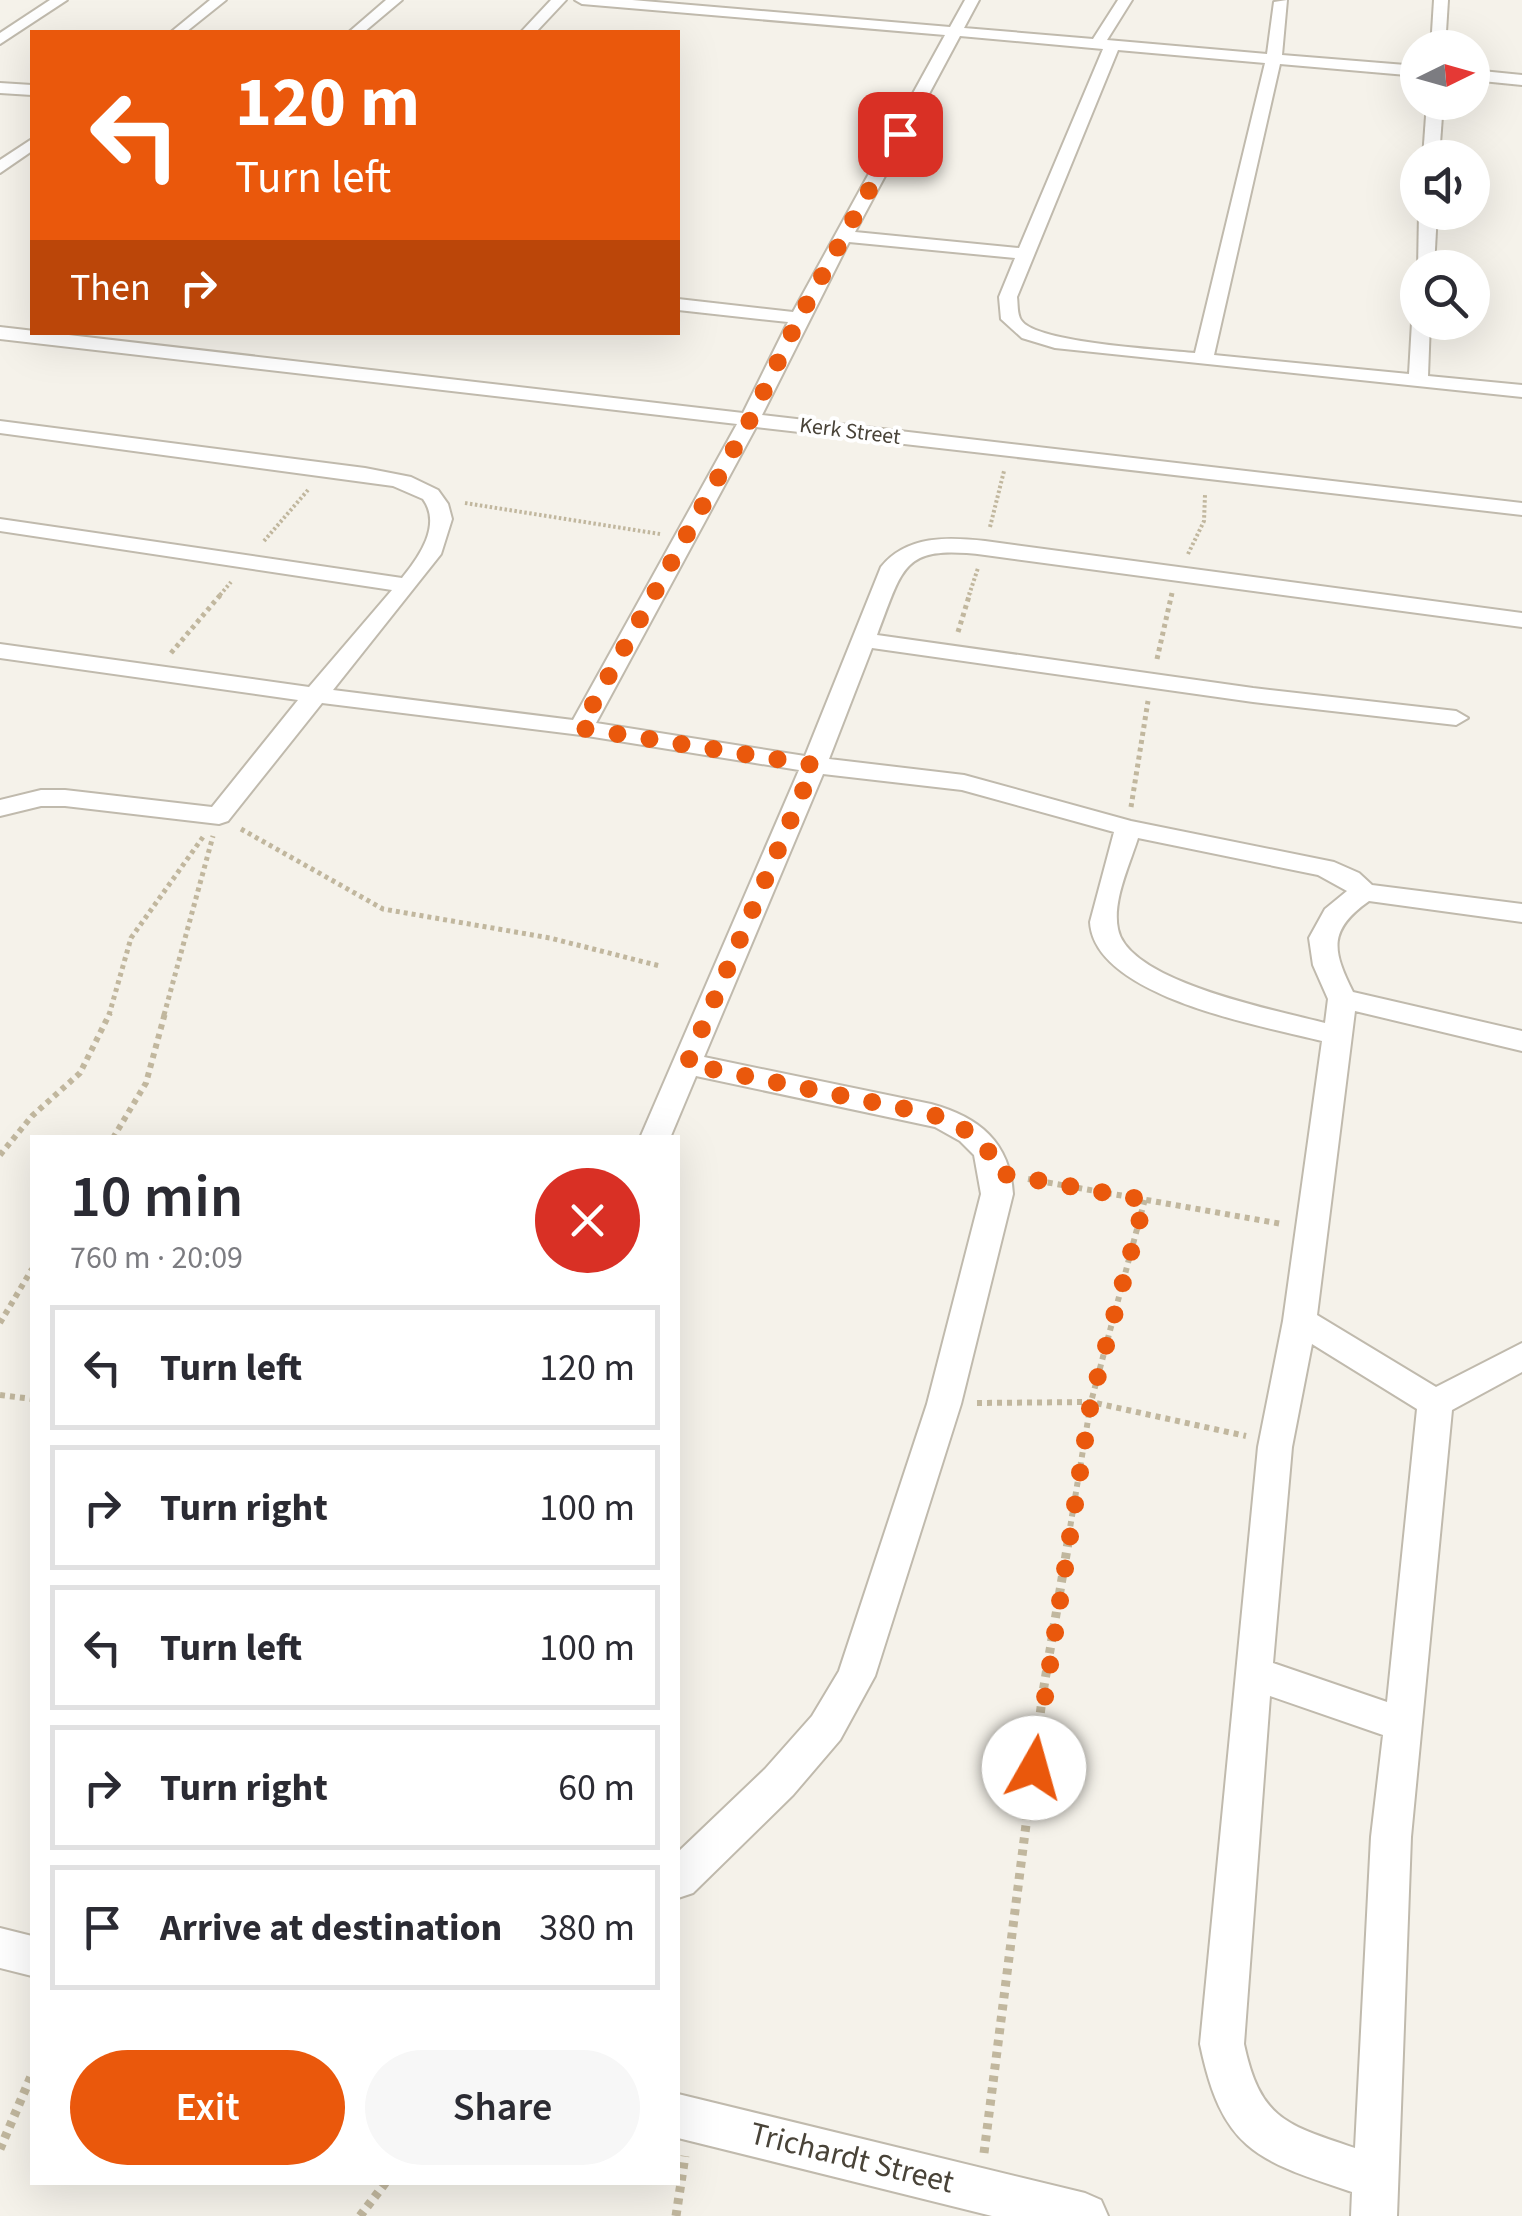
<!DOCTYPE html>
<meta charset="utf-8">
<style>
:root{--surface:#fff;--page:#f7f7f7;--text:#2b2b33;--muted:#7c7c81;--line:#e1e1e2;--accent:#ea580c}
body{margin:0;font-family:"Source Sans 3",sans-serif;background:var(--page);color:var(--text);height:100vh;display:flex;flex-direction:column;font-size:38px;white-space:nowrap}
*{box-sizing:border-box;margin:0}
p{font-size:32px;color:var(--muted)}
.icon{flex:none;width:55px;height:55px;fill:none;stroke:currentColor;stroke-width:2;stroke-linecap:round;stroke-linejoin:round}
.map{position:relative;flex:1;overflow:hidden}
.panel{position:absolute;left:30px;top:1135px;width:650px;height:1050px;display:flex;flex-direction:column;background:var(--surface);border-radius:0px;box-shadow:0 10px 40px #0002}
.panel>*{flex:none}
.top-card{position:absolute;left:30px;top:30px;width:650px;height:305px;border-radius:0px;box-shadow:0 10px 40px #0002;background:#ea580c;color:#fff;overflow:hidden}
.needle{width:65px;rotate:85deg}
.controls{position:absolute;left:1400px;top:30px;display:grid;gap:20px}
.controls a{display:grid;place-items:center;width:90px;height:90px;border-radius:50%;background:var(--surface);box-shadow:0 10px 40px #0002;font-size:50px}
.pin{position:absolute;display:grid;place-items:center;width:85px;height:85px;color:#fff;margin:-42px;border-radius:20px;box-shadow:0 5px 15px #0006}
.me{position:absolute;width:110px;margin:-55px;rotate:7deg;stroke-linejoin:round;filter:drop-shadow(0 0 8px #0008)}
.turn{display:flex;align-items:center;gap:35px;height:210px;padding:0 40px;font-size:45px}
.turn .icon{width:130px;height:130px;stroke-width:2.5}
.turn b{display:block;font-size:70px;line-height:85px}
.then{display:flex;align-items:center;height:95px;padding:0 40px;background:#0003;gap:20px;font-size:38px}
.round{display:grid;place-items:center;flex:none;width:105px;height:105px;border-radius:52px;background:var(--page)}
.head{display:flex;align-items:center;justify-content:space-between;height:170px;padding:0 40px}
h1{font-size:60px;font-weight:600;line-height:75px}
.button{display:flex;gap:20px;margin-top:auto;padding:20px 40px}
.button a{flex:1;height:115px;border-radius:60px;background:var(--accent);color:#fff;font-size:40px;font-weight:600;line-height:115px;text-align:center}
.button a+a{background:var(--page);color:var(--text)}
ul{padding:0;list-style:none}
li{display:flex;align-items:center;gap:30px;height:125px;margin:0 20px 15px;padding:0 20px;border:5px solid var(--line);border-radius:0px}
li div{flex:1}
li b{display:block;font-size:38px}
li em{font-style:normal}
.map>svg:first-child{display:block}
</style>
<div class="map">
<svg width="1522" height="2216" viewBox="0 0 1522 2216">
<rect width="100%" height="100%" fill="#f5f2ea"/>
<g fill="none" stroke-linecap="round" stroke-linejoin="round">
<defs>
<g id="minor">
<polygon points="50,0 67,0 0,44 0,33"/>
<polygon points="210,0 226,0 186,32 171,32"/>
<polygon points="386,0 402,0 364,32 349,32"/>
<polygon points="551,0 566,0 536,32 521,32"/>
<path d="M575,0H632L950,27L965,0H979L964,28L1093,39L1118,0H1132L1107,40L1267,54L1274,2L1287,0L1282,55L1418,66V76L1280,64L1214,355L1409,374L1412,322L1418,317V322H1430L1428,376L1522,385V397L1055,348L1022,338L1001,319L999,297L1015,258L849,242L762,415L1522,503V515L756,427L596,723L805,756L881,567C907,535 948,537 985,541L1522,613V627L985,555C902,545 904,565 877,635L1253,688L1456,711L1468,718L1456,725L1253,702L872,648L829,759L964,775L1131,821L1334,862L1359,873L1372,885L1522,904V922L1369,901C1328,930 1332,950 1353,992L1522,1031V1051L1355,1011L1317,1315L1436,1387L1522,1343V1372L1452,1410L1411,1837L1397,2216H1351L1352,2192C1256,2160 1222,2150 1200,2044L1258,1447L1283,1321L1322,1041C1263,1026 1094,997 1090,922L1114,832L962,790L823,774L704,1057L931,1104C979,1117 1010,1142 1013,1194L961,1404L875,1676L840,1740L793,1795L693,1893L678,1898V1852L765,1769L812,1716L839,1671L927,1404L981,1194L974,1155L960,1141L935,1127L696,1076L670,1138H640L799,770L581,735L322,703L228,821L219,824L65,806H41L0,816V800L41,790H65L212,807L298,700L0,658V644L309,687L392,590L0,531V519L402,578C419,557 442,525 423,499L393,486L0,433V421L365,468L411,477L438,490L448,504L452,519L441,554L333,690L573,720L737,424L0,339V327L743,413L788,322L678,310V299L793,312L945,35L582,4ZM960,36L1103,49L1019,248L855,232ZM1118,50L1265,63L1195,353C1165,350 1035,343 1021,320C1017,314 1018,304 1017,297ZM1138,838L1318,875L1347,891L1325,909L1309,938L1313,965L1328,999L1325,1023C1279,1011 1128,982 1118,929C1112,901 1130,864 1138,838ZM1312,1344L1417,1409L1387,1702L1273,1663L1292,1447ZM1270,1696L1383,1735L1371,1837L1355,2148C1286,2125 1260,2119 1244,2044Z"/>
<polygon points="1434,0 1448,0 1445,48 1431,48"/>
<polygon points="1472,70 1522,75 1522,85 1472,80"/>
<polygon points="0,83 32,85 32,95 0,93"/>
<polygon points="1427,102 1443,102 1439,158 1423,158"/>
<polygon points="32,139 32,151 0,173 0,160"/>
<polygon points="1419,212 1437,212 1434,268 1418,270"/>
<polygon points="0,1928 32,1936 32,1976 0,1968"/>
<polygon points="678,2094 1085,2193 1101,2200 1108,2216 992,2216 678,2138"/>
</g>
</defs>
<!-- minor casing -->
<use href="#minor" stroke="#c0baad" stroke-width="4"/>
<!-- path-far3 -->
<g stroke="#c1b79e" stroke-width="4" stroke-dasharray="2.5 2.5" stroke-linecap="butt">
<polyline points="465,503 660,534"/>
<polyline points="990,527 1004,471"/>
<polyline points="264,541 308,490"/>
<polyline points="1188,554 1204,521 1205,495"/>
<polyline points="220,595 231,582"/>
<polyline points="969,595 978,568"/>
</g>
<!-- path-far2 -->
<g stroke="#c1b79e" stroke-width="5" stroke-dasharray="4 4" stroke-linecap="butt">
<polyline points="958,632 970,593"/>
<polyline points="171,653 222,593"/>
<polyline points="1157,659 1172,593"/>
<polyline points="1131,807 1148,701"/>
<polyline points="241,829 383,909 550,938 660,966"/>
<polyline points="109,1015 131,938 203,837"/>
<polyline points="164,1015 213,836"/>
</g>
<!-- path-far1 -->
<g stroke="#c1b79e" stroke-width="6" stroke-dasharray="5 5" stroke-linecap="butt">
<polyline points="113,1138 146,1083 165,1013"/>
<polyline points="0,1155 32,1116 80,1073 110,1013"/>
<polyline points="1028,1179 1282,1224"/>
<polyline points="0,1323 32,1269"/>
<polyline points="0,1395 32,1399"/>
<polyline points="977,1403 1091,1402 1246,1436"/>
<polyline points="1067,1546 1091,1402 1145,1199"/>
</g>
<!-- path -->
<g stroke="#c1b79e" stroke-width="9" stroke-dasharray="6 6" stroke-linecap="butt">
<polyline points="0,2149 32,2074"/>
<polyline points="984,2153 1043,1692 1068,1543"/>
<polyline points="360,2216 386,2182"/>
<polyline points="676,2216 685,2156"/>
</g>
<!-- minor -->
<use href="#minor" fill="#fff" fill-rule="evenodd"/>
</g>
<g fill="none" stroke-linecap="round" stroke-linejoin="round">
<!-- route -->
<path stroke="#ea580c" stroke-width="18" stroke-dasharray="0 32.4" d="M900,134L799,318L751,418L580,728L814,765L687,1064L931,1114C962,1126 989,1139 998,1173L1145,1200L1091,1402L1034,1768"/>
</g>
<g text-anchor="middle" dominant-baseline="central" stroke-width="8" stroke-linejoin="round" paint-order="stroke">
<!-- far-street labels -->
<g font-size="22" fill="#494338" stroke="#fff">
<text transform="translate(850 431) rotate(7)">Kerk Street</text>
</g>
<!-- near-street labels -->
<g font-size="32" fill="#494338" stroke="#fff">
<text transform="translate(852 2158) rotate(14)">Trichardt Street</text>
</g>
</g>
</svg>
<div class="controls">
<a><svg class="needle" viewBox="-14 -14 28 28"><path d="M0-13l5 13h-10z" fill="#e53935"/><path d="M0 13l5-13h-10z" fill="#7c7c81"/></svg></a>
<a><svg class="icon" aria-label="sound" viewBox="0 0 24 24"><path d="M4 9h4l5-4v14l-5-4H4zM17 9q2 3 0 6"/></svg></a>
<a><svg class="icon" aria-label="search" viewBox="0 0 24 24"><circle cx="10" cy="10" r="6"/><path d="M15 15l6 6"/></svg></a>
</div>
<div class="pin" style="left:900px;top:134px;background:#d93025"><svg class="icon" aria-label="arrive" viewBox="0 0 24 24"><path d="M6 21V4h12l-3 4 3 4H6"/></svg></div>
<svg class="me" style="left:1034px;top:1768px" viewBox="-20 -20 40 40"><circle r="19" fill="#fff"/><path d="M0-13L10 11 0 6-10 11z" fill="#ea580c"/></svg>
<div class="top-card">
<div class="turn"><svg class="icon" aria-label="left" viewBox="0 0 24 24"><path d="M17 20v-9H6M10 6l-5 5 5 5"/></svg><div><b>120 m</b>Turn left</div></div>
<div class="then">Then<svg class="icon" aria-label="right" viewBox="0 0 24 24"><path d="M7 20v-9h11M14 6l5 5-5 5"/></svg></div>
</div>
<section class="panel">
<div class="head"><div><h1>10 min</h1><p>760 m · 20:09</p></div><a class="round" style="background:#d93025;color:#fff"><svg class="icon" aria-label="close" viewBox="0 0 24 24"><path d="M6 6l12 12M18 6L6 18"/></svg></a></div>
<ul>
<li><svg class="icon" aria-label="left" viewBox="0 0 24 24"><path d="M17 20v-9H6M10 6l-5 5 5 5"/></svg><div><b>Turn left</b></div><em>120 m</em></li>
<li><svg class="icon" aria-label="right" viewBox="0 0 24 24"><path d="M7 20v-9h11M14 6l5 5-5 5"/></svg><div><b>Turn right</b></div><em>100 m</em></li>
<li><svg class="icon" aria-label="left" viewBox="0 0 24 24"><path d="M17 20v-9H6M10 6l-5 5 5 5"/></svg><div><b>Turn left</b></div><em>100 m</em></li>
<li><svg class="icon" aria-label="right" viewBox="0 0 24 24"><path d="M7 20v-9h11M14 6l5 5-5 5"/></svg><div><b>Turn right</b></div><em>60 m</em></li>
<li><svg class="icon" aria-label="arrive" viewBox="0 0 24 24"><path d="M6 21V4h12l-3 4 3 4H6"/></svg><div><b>Arrive at destination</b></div><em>380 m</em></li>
</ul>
<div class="button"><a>Exit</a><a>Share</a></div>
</section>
</div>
